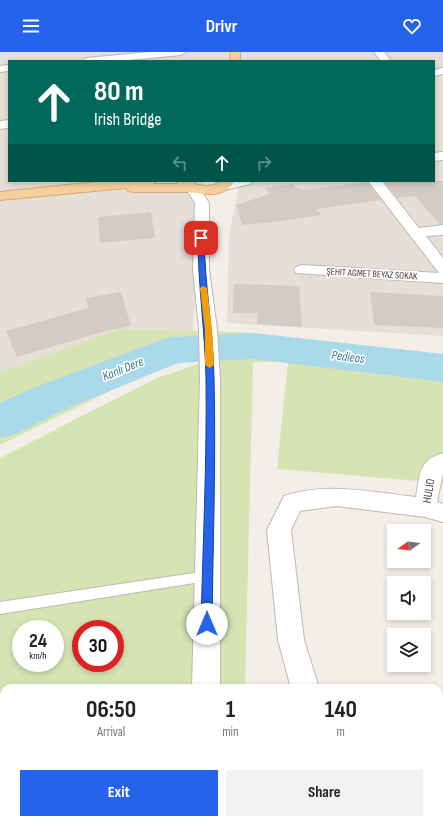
<!DOCTYPE html>
<meta charset="utf-8">
<style>
:root{--surface:#fff;--page:#f2f2f2;--text:#222;--muted:#767676;--accent:#2563eb}
body{margin:0;font-family:"Sofia Sans Condensed",sans-serif;background:var(--page);color:var(--text);height:100vh;display:flex;flex-direction:column;font-size:15px;white-space:nowrap}
*{box-sizing:border-box;margin:0}
p{font-size:13px;color:var(--muted)}
.icon{flex:none;width:22px;height:22px;fill:none;stroke:currentColor;stroke-width:2;stroke-linecap:round;stroke-linejoin:round}
.map{position:relative;flex:1;overflow:hidden}
.panel{position:absolute;left:0px;top:632px;width:443px;height:140px;display:flex;flex-direction:column;background:var(--surface);border-radius:12px 12px 0 0;box-shadow:0 2px 6px #0003}
.panel>*{flex:none}
.banner{position:absolute;left:8px;top:8px;width:427px;height:122px;border-radius:0px;box-shadow:0 2px 6px #0003;background:#00695c;color:#fff;overflow:hidden}
.needle{width:26px;rotate:255deg}
.fabs{position:absolute;left:387px;top:472px;display:grid;gap:8px}
.fabs a{display:grid;place-items:center;width:44px;height:44px;border-radius:0px;background:var(--surface);box-shadow:0 2px 6px #0003;font-size:20px}
.speed{position:absolute;left:12px;top:568px;display:flex;gap:8px;font-size:20px;font-weight:700;text-align:center}
.speed>*{display:grid;place-content:center;width:52px;height:52px;border-radius:50%;background:var(--surface);box-shadow:0 2px 6px #0003;line-height:1}
.speed small{font-size:10px;font-weight:400}
.speed .limit{border:6px solid #d22;background:#fff;color:#111}
.pin{position:absolute;display:grid;place-items:center;width:34px;height:34px;color:#fff;margin:-17px;border-radius:8px;box-shadow:0 2px 6px #0006}
.me{position:absolute;width:44px;margin:-22px;rotate:0deg;stroke-linejoin:round;filter:drop-shadow(0 0 3px #0008)}
.turn{display:flex;align-items:center;gap:14px;height:84px;padding:0 20px;font-size:18px}
.turn .icon{width:52px;height:52px;stroke-width:2.5}
.turn b{display:block;font-size:28px;line-height:34px}
.lanes{display:flex;align-items:center;height:38px;padding:0 20px;background:#0003;justify-content:center;gap:20px;direction:ltr}
.lanes .off{opacity:.35}
.eta{display:flex;justify-content:space-evenly;align-items:center;height:68px;text-align:center}
.eta b{font-size:24px;font-weight:700;line-height:28px}
.cta{display:flex;gap:8px;margin-top:auto;padding:8px 20px}
.cta a{flex:1;height:46px;border-radius:0px;background:var(--accent);color:#fff;font-size:16px;font-weight:700;line-height:46px;text-align:center}
.cta a+a{background:var(--page);color:var(--text)}
header{display:flex;justify-content:space-between;align-items:center;height:52px;padding:0 20px;background:var(--accent);color:#fff;font-size:18px;font-weight:700}
.map>svg:first-child{display:block}
</style>
<header><svg class="icon" aria-label="menu" viewBox="0 0 24 24"><path d="M4 6h16M4 12h16M4 18h16"/></svg>Drivr<svg class="icon" aria-label="heart" viewBox="0 0 24 24"><path d="M12 20l-8-8c-3-5 5-10 8-4 3-6 11-1 8 4z"/></svg></header>
<div class="map">
<svg width="443" height="772" viewBox="0 0 443 772">
<rect width="100%" height="100%" fill="#f3eee8"/>
<!-- residential -->
<g fill="#e6dfd7">
<polygon points="0,0 228,0 228,9 9,9 9,129 202,129 193,279 119,277 0,320"/>
<polygon points="240,0 443,0 443,284 227,271 229,182 240,129 434,129 434,9 241,9"/>
</g>
<!-- green -->
<path fill="#d6e4b4" fill-rule="evenodd" d="M119,277L238,280L443,302V431L277,417L288,310H253L245,636H4V768H390V772H0V406L157,326L207,309H178L147,321L0,393V320ZM21,577H55V611H21ZM81,577H115V611H81Z"/>
<g fill="none" stroke-linecap="round" stroke-linejoin="round">
<!-- river -->
<polygon fill="#aadaea" fill-rule="evenodd" points="254,281 443,302 443,330 254,307 178,311 63,358 16,382 0,386 0,351 33,336 158,289 172,285"/>
</g>
<!-- building -->
<g fill="#d6cbc2">
<polygon points="384,129 443,129 443,172 440,172 415,144 397,146"/>
<polygon points="367,130 381,148 316,157 321,163 266,171 242,173 236,153 270,142 265,136 292,132 296,136 300,136 302,138"/>
<polygon points="151,160 155,186 100,191 98,165"/>
<polygon points="234,232 299,234 302,275 257,272 258,261 233,261"/>
<polygon points="121,240 131,274 109,278 17,305 6,279 88,256 86,246"/>
<polygon points="370,240 443,244 443,276 374,273"/>
</g>
<g fill="none" stroke-linecap="round" stroke-linejoin="round">
<defs>
<polygon id="lane" points="207,519 211,520 213,524 211,528 207,529 0,562 0,550"/>
<g id="street">
<polygon points="150,0 186,0 181,3 119,9 82,9 87,6"/>
<polygon points="374,0 384,0 391,9 381,9"/>
<polygon points="9,13 9,19 0,20 0,14"/>
<polygon points="443,16 443,22 434,24 434,18"/>
<polygon points="9,68 9,76 0,77 0,69"/>
<polygon points="443,100 443,108 434,109 434,101"/>
<polygon points="228,129 252,129 250,132 221,139 216,138 214,135 216,132"/>
<polygon points="368,129 382,129 419,176 443,173 443,183 426,184 443,206 443,231 296,221 294,218 296,215 302,213 439,221"/>
<polygon points="193,133 198,134 209,151 209,218 217,277 220,326 220,636 192,636 200,326 199,277 193,218 195,151 186,137 188,134"/>
<path d="M443,401V421L437,450L443,452V470L425,465L336,454L300,459L291,478L304,588L319,636H291L278,588L267,478L284,444C327,430 372,440 416,445C420,423 418,408 443,401Z"/>
<polygon points="439,733 443,735 443,771 436,768 439,768"/>
<rect x="190" y="768" width="32" height="4"/>
</g>
<g id="primary">
<rect x="230" y="0" width="10" height="9"/>
<path d="M105,129H155L153,132H178L176,129H191L197,133L206,134L214,133L220,129H235C221,149 203,140 183,140C167,140 150,140 133,140L128,139L126,136L0,148V140Z"/>
</g>
</defs>
<!-- lane casing -->
<use href="#lane" stroke="#c0b7af" stroke-width="2"/>
<!-- street casing -->
<use href="#street" stroke="#c0b7af" stroke-width="2"/>
<!-- primary casing -->
<use href="#primary" stroke="#daa96f" stroke-width="2"/>
<!-- lane -->
<use href="#lane" fill="#fff" fill-rule="evenodd"/>
<!-- street -->
<use href="#street" fill="#fff" fill-rule="evenodd"/>
<!-- primary -->
<use href="#primary" fill="#f6cf9e" fill-rule="evenodd"/>
</g>
<!-- route -->
<path fill="#2563eb" stroke="#184099" d="M201,184L204,186C205,233 213,279 214,326C216,408 213,490 212,572L211,576L207,577L203,576L201,572C203,490 207,408 206,326C205,279 198,233 198,186Z"/>
<!-- slow -->
<polygon fill="#f59e0b" points="203,234 207,236 212,277 214,313 210,316 205,313 205,277 200,236"/>
<g text-anchor="middle" dominant-baseline="central" stroke-width="3.5" stroke-linejoin="round" paint-order="stroke">
<!-- far-street labels -->
<g font-size="10" fill="#463e37" stroke="#fff">
<text transform="translate(372 222) rotate(3)">ŞEHIT AGMET BEYAZ SOKAK</text>
</g>
<!-- street labels -->
<g font-size="12" fill="#463e37" stroke="#fff">
<text transform="translate(429 439) rotate(-81)">HULIO</text>
</g>
<!-- water labels -->
<g font-size="13" font-style="italic" fill="#337a92" stroke="#fff">
<text transform="translate(348 305) rotate(7)">Pedieos</text>
<text transform="translate(123 317) rotate(-22)">Kanlı Dere</text>
</g>
</g>
</svg>
<div class="fabs">
<a><svg class="needle" viewBox="-14 -14 28 28"><path d="M0-13l5 13h-10z" fill="#e53935"/><path d="M0 13l5-13h-10z" fill="#767676"/></svg></a>
<a><svg class="icon" aria-label="sound" viewBox="0 0 24 24"><path d="M4 9h4l5-4v14l-5-4H4zM17 9q2 3 0 6"/></svg></a>
<a><svg class="icon" aria-label="layers" viewBox="0 0 24 24"><path d="M12 4l9 5-9 5-9-5zM3 14l9 5 9-5"/></svg></a>
</div>
<div class="speed"><div>24<small>km/h</small></div><div class="limit">30</div></div>
<div class="pin" style="left:201px;top:186px;background:#d93025"><svg class="icon" aria-label="arrive" viewBox="0 0 24 24"><path d="M6 21V4h12l-3 4 3 4H6"/></svg></div>
<svg class="me" style="left:207px;top:572px" viewBox="-20 -20 40 40"><circle r="19" fill="#fff"/><path d="M0-13L10 11 0 6-10 11z" fill="#2563eb"/></svg>
<div class="banner">
<div class="turn"><svg class="icon" aria-label="ahead" viewBox="0 0 24 24"><path d="M12 20V5M6 11l6-6 6 6"/></svg><div><b>80 m</b>Irish Bridge</div></div>
<div class="lanes"><svg class="icon off" aria-label="left" viewBox="0 0 24 24"><path d="M17 20v-9H6M10 6l-5 5 5 5"/></svg><svg class="icon" aria-label="ahead" viewBox="0 0 24 24"><path d="M12 20V5M6 11l6-6 6 6"/></svg><svg class="icon off" aria-label="right" viewBox="0 0 24 24"><path d="M7 20v-9h11M14 6l5 5-5 5"/></svg></div>
</div>
<section class="panel">
<div class="eta">
<div><b>06:50</b><p>Arrival</p></div>
<div><b>1</b><p>min</p></div>
<div><b>140</b><p>m</p></div>
</div>
<div class="cta"><a>Exit</a><a>Share</a></div>
</section>
</div>
